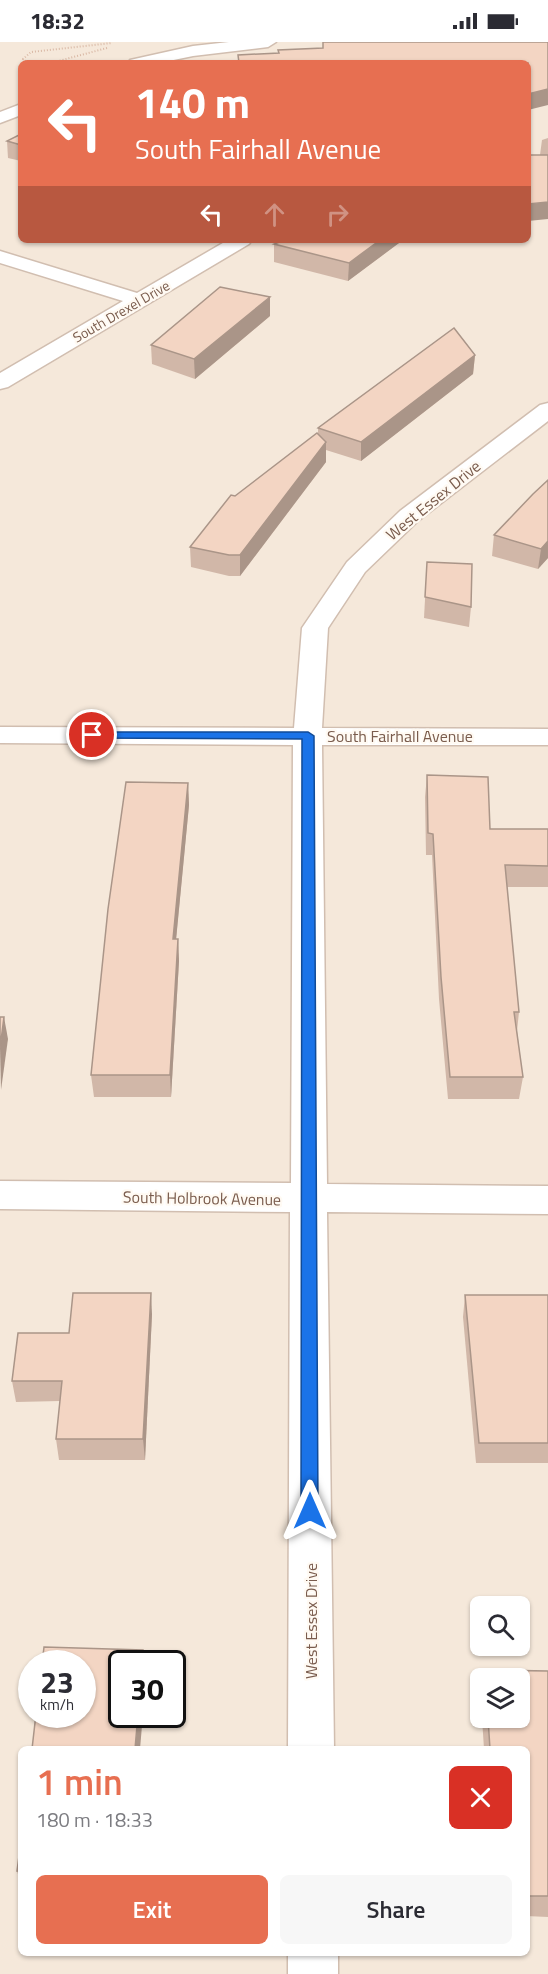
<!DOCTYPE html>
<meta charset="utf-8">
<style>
:root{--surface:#fff;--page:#f7f7f7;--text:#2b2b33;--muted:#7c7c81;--accent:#e76f51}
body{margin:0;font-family:"Titillium Web",sans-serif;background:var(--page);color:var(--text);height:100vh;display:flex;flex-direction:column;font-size:22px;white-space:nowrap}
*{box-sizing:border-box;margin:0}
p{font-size:20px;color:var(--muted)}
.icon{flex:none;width:33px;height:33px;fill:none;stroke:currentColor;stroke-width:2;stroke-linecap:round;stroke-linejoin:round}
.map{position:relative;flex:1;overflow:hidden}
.details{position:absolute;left:18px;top:1704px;width:512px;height:210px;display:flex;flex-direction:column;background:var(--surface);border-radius:9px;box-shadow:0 2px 4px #0004}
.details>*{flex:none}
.hud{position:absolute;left:18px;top:18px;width:513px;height:183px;border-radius:9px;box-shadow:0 2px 4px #0004;background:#e76f51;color:#fff;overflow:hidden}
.controls{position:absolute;left:470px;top:1554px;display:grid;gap:12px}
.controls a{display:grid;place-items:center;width:60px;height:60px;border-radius:9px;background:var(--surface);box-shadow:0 2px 4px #0004;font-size:30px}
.speed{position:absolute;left:18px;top:1608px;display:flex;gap:12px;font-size:30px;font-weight:700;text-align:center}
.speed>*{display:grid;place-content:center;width:78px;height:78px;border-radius:50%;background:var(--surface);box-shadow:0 2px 4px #0004;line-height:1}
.speed small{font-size:15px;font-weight:400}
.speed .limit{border:3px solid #111;border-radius:9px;background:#fff;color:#111}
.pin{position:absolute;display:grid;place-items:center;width:51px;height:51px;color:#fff;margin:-26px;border:3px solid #fff;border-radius:50%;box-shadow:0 2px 6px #0007}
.me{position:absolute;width:66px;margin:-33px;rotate:0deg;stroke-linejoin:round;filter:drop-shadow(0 0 4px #0008)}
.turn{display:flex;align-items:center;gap:21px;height:126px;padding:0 18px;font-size:27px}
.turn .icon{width:78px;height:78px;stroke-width:2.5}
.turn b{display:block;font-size:42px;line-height:51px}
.lanes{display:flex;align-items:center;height:57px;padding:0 18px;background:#0003;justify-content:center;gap:30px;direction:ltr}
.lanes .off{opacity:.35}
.round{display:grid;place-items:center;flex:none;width:63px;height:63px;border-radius:9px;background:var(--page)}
.summary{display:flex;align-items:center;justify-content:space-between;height:102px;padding:0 18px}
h1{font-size:36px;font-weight:600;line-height:45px;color:var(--accent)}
.action{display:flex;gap:12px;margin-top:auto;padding:12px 18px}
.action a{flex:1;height:69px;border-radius:9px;background:var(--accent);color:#fff;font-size:24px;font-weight:600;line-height:69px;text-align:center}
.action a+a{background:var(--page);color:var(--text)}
.status{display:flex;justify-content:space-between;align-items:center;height:42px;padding:0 30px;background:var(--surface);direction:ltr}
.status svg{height:16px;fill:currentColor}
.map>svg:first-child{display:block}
</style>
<div class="status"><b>18:32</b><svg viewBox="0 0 49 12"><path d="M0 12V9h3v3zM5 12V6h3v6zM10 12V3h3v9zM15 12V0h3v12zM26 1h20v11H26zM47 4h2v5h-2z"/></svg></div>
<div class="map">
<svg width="548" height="1932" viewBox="0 0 548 1932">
<rect width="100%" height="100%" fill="#fdf6ec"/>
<!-- residential -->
<path fill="#f5e8da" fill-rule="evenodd" d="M0,0H548V1932H0ZM21,21H528V198H21ZM480,1564H519V1604H480ZM32,1622H82V1672H32ZM122,1622H172V1672H122ZM480,1636H519V1676H480ZM21,1707H526V1911H21Z"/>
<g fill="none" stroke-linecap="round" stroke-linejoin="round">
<defs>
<g id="minor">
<polygon points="229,0 276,0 268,5 193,14 159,21 128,21 130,18 193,4"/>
<polygon points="21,62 21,73 0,81 0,70"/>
<polygon points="228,198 252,198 249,202 8,345 0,347 0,331 123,259 0,221 0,209 137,251"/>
<polygon points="548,361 548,379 418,479 365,530 328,586 322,686 548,687 548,703 322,703 327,1142 548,1144 548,1172 327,1170 334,1707 288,1707 290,1170 0,1167 0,1139 291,1141 293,703 0,701 0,685 294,686 302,586 347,520 400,469 540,363"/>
<rect x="288" y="1911" width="50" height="21"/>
</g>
</defs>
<!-- minor casing -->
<use href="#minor" stroke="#d1beb0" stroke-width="3"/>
<!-- path -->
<g stroke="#d9b8a5" stroke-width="2" stroke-dasharray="1 2" stroke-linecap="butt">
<polyline points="28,21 23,17 31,10 112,1"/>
<polyline points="51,21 107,6"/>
</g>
<!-- minor -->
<use href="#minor" fill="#fff" fill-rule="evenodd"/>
</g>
<!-- wall -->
<g fill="#d1b7a8">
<polygon points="21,92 21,119 8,116 7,99"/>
<polygon points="548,96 548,177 530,113 540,113 542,98"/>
<polygon points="285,198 403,198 348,239 274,220 274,202"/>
<polygon points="270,274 195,337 152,322 151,303"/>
<polygon points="475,313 473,332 361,419 326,408 326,420 240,534 229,534 191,525 190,505 235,454 318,392 318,386"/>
<polygon points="533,452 548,516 538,527 492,514 494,493"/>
<polygon points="427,520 471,565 469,585 424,576"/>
<polygon points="427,733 490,787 548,787 548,845 507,845 519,970 517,989 523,1035 519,1057 448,1057 439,957 432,813 426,813 425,755"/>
<polygon points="188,741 189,763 176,897 178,897 179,919 171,1055 94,1055 91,1033"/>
<polygon points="465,1253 548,1253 548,1421 476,1421 463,1275"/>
<polygon points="152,1272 145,1418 59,1418 56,1397 60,1359 16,1360 12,1339 69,1291"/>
<polygon points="484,1628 548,1629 548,1875 526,1874 526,1707 484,1707 482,1676 519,1676 519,1636 483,1636"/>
<polygon points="21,1799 21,1842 17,1829"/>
</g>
<!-- shaded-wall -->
<g fill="#aa9588">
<polygon points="548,47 548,63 528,68 528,52"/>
<polygon points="548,160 548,177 528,179 528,162"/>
<polygon points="380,198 403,198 348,239 349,221"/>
<polygon points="270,255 270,274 195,337 194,317"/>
<polygon points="475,313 473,332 361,419 361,400"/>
<polygon points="326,400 326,420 240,534 240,513"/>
<polygon points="548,499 548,516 538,527 541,507"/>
<polygon points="188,741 189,763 174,919 173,897"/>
<polygon points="178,897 179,919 171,1055 170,1033"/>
<polygon points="4,975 8,997 1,1048 0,1006"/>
<polygon points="151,1251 152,1272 145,1418 143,1397"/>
<polygon points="143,1608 145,1622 142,1622"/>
<polygon points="138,1672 143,1672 140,1707 135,1707"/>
</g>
<!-- building -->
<g fill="#f3d5c3" stroke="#aa9588" stroke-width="1.5">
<polygon points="323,0 548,0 548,47 528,52 528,21 239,21 238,13 279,11 278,8 323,6"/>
<polygon points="21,92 21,103 7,99"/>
<polygon points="528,106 530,113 548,113 548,160 528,162"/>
<polygon points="285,198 380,198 349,221 274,202"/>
<polygon points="220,245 270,255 194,317 151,303"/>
<polygon points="454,286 475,313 361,400 318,386"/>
<polygon points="317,391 326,400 240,513 229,513 190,505 231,453 235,454"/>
<polygon points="548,438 548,499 541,507 494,493 533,452"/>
<polygon points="427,520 472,522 471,565 425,555"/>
<polygon points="427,733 488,735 490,787 548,787 548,824 505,823 519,970 514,970 523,1035 450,1035 441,935 433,792 428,791"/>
<polygon points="126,740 188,741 173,897 178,897 170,1033 91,1033 108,867"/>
<polygon points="0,975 4,975 0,1006"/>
<polygon points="73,1251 151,1251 143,1397 56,1397 62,1339 12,1339 18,1291 69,1291"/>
<polygon points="465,1253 548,1253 548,1401 479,1401"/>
<polygon points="44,1605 143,1608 142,1622 122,1622 122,1672 138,1672 135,1707 32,1707 36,1672 82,1672 82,1622 42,1622"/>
<polygon points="484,1628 548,1629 548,1854 526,1854 526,1707 490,1707 488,1676 519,1676 519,1636 485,1636"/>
<polygon points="21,1799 21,1829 17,1829"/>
</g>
<!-- route -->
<polygon fill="#1a73e8" stroke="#114b97" stroke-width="1.5" points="92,690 308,690 314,694 318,1469 316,1475 310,1477 303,1475 301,1469 302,697 88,696 86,693"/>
<g text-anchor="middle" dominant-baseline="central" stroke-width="4.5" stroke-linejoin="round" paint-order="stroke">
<!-- far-street labels -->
<g font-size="14" fill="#7a5c4d" stroke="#fffaf3">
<text transform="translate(121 269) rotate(-30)">South Drexel Drive</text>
</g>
<!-- street labels -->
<g font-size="16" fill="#7a5c4d" stroke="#fffaf3">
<text transform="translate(433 458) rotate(-39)">West Essex Drive</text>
<text x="400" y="694">South Fairhall Avenue</text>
<text transform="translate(202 1156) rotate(1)">South Holbrook Avenue</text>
<text transform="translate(311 1579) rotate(-90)">West Essex Drive</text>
</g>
</g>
</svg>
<div class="controls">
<a><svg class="icon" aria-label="search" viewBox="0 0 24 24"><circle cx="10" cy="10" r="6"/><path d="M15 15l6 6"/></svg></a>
<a><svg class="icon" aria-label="layers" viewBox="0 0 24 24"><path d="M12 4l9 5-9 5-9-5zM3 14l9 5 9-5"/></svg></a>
</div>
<div class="speed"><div>23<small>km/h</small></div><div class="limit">30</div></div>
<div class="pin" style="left:92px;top:693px;background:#d93025"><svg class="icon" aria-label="arrive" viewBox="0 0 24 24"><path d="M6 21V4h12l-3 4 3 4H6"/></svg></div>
<svg class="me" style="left:310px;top:1469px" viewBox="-20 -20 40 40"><path d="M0-17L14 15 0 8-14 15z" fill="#1a73e8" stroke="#fff" stroke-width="4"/></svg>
<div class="hud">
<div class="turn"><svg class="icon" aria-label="left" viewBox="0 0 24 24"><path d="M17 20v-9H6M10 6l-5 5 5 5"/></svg><div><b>140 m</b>South Fairhall Avenue</div></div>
<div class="lanes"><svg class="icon" aria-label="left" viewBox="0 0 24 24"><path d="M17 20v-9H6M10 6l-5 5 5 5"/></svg><svg class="icon off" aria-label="ahead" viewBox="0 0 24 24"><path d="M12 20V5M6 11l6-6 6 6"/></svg><svg class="icon off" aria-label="right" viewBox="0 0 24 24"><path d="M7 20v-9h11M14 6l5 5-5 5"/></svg></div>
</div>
<section class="details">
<div class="summary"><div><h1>1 min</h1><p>180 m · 18:33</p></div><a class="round" style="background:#d93025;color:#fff"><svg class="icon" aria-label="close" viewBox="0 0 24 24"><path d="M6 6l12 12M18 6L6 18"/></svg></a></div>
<div class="action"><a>Exit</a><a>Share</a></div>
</section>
</div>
